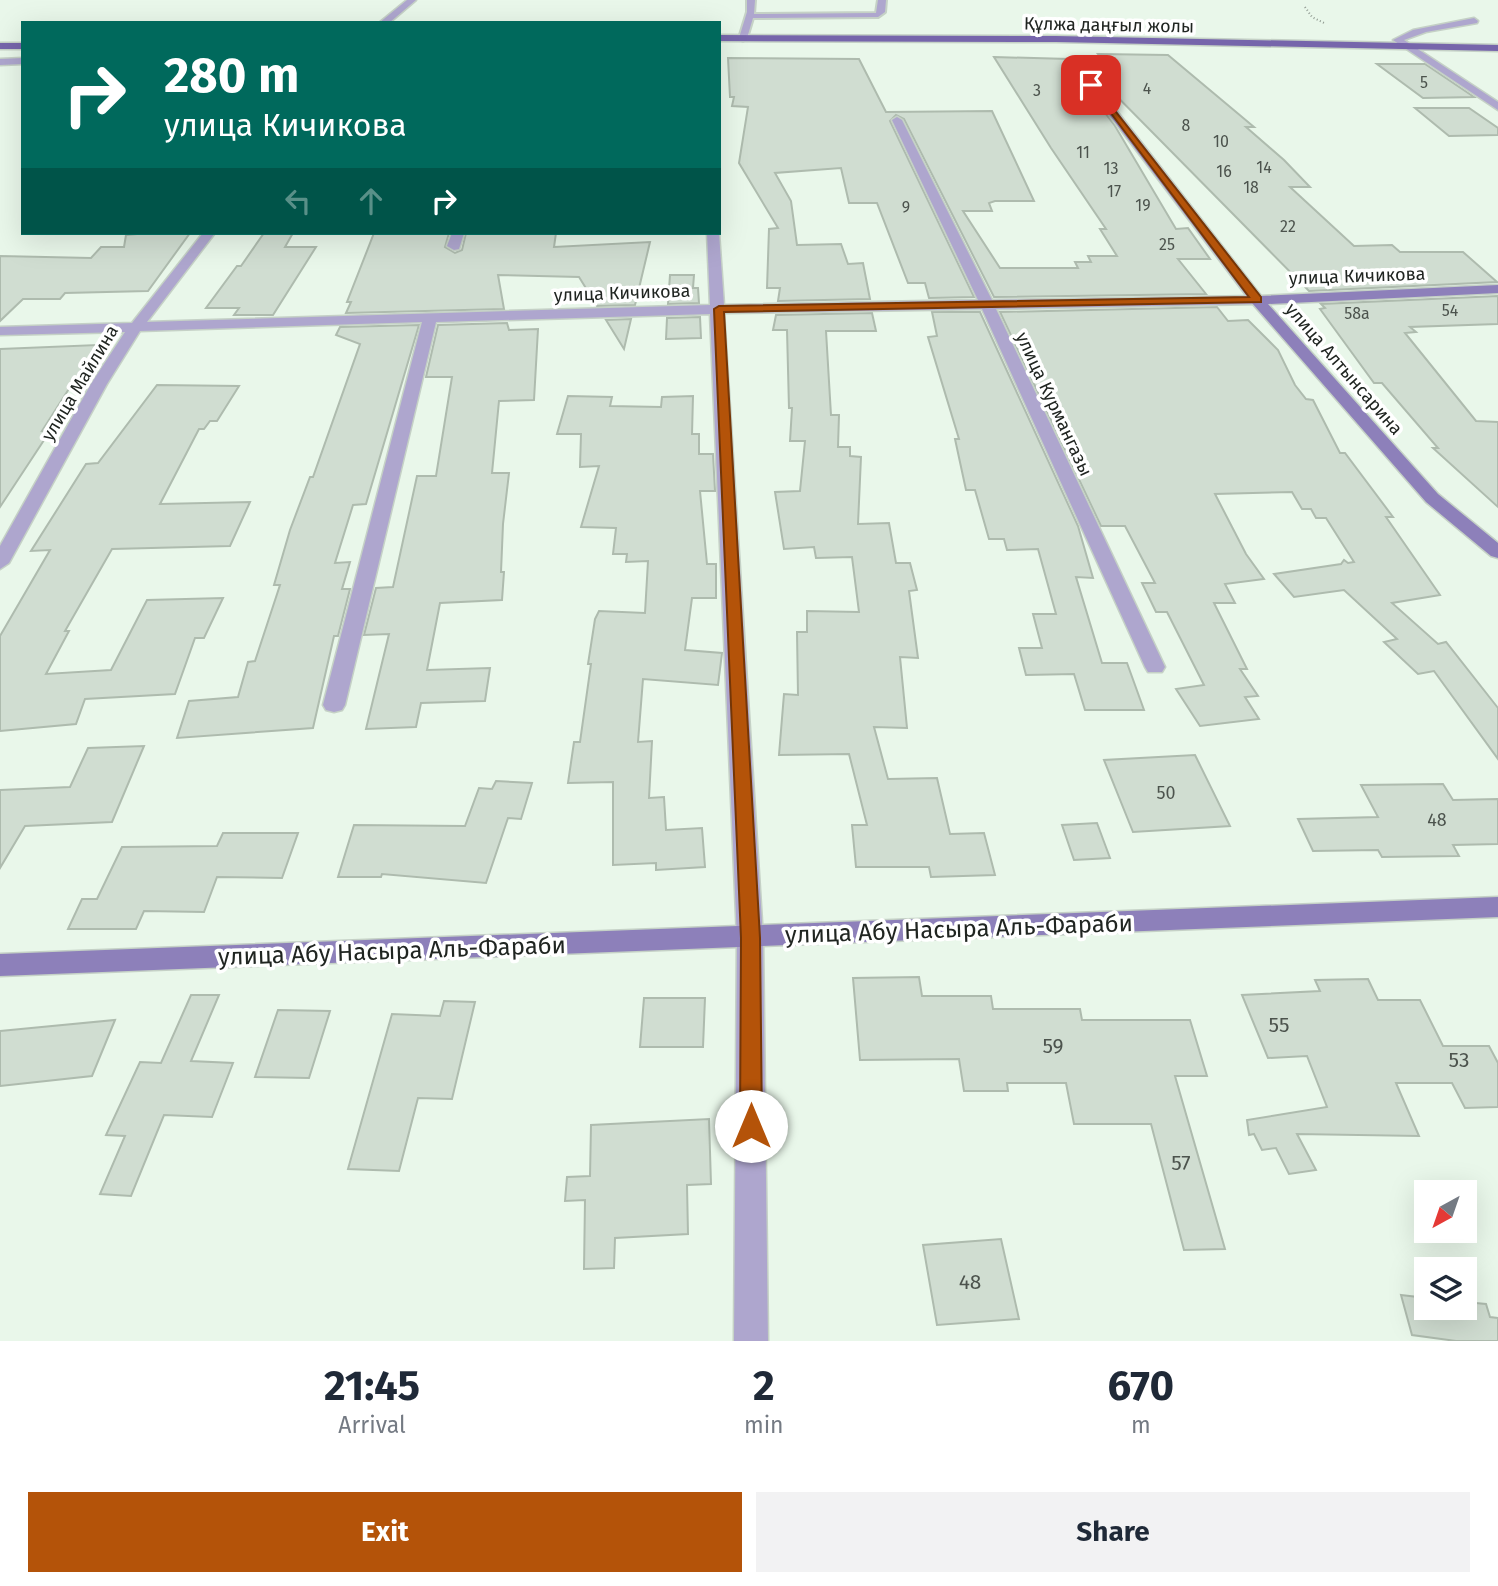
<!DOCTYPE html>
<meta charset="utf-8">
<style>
:root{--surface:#fff;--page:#f2f2f3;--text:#1f2937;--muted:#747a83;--accent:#b45309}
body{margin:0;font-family:"Fira Sans",sans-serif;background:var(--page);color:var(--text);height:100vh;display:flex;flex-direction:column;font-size:26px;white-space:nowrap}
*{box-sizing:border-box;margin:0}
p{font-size:23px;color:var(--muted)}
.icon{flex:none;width:38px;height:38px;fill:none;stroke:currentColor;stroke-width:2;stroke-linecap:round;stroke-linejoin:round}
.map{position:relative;height:1341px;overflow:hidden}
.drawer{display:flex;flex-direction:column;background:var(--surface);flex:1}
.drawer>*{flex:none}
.guide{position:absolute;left:21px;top:21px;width:700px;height:214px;border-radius:0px;box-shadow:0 7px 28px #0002;background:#00695c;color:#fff;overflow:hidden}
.needle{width:46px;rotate:220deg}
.tools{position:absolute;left:1414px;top:1180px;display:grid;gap:14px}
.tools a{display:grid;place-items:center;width:63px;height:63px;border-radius:0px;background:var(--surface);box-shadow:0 7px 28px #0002;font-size:35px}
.pin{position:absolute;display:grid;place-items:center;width:60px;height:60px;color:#fff;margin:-30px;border-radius:14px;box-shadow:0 4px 10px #0006}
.me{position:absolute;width:77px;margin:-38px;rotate:0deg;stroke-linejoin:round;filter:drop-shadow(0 0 5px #0008)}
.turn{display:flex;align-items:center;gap:24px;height:147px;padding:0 28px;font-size:32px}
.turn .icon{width:91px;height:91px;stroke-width:2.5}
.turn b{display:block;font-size:49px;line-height:60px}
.lanes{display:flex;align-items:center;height:66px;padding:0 28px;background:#0003;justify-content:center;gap:35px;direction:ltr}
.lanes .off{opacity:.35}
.eta{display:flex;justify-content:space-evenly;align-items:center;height:119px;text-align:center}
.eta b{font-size:42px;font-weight:700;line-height:49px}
.button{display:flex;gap:14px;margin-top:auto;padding:14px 28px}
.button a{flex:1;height:80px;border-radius:0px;background:var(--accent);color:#fff;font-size:28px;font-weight:700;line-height:80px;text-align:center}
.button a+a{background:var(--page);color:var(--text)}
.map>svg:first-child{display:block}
</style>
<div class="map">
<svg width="1498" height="1341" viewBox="0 0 1498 1341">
<rect width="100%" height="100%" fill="#e9f7ea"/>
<!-- building -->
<g fill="#d0ddd1" stroke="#aebbae" stroke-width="2">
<polygon points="1098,54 1168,55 1254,127 1246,127 1284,160 1310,187 1290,187 1354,246 1392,245 1400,252 1463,252 1497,282 1309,291 1080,59 1102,59"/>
<polygon points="994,57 1069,59 1069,66 1115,126 1176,229 1188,228 1210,259 1178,259 1206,294 994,297 904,119 896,115 890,121 974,297 929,298 925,283 908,283 877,203 849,203 841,168 775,173 791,201 797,245 841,244 848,264 863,263 870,299 778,301 780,288 767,288 769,229 778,228 739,163 748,107 732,106 734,97 730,97 728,58 859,59 886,112 992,111 1034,201 995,201 989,203 992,211 963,211 1000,268 1078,268 1075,262 1091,262 1088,256 1117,256 1100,229 1106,229 1051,148"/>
<polygon points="1377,64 1425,64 1474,97 1423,98"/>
<polygon points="1415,108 1469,108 1498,128 1498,135 1449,136"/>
<polygon points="148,233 190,233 148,291 65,293 60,299 23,299 0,321 0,256 91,258 101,247 124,247 126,235"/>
<polygon points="264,233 293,233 285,247 316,247 273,315 234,315 239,308 206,308 237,266 241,266"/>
<polygon points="374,233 449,233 445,247 455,253 462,250 466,233 556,233 554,247 650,242 635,305 597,306 579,277 498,275 504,309 346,313 351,302 347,302"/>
<polygon points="670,275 694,275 693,288 698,288 699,303 668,304"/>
<polygon points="1498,296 1498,324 1410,327 1416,332 1405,333 1476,421 1498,422 1498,507 1433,448 1438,448 1382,383 1374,383 1320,309 1325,308 1321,304"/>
<polygon points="1217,307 1228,321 1248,320 1278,350 1295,385 1306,399 1313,400 1340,453 1345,453 1393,517 1386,517 1440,595 1392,603 1438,644 1446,642 1498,708 1498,759 1434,671 1418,674 1384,642 1397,639 1344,590 1294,597 1274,574 1341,564 1344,560 1348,563 1354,562 1326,518 1316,518 1311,509 1302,509 1292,492 1215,494 1246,554 1264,579 1225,584 1235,603 1214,603 1247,669 1240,669 1258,696 1245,697 1259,719 1200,726 1176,689 1204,685 1167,612 1156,612 1142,583 1155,583 1125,526 1101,526 1000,312"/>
<polygon points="932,312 980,312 1078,526 1093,578 1076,577 1102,663 1127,663 1144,710 1085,710 1074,674 1026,675 1019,648 1042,648 1033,614 1056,614 1038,549 1007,550 1004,539 989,539 975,490 966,490 955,439 959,439 928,337 937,336"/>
<polygon points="872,313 876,331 826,331 831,415 839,415 838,447 850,447 850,456 861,457 858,524 889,523 896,563 910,563 917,590 909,591 918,658 900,657 907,728 874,727 888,779 937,778 950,834 984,833 995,875 931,877 929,867 856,867 852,825 867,825 849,754 779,755 784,694 798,695 797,632 807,632 807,611 859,612 852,557 816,558 814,547 784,549 775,492 800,491 805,441 790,441 792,408 789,408 787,330 773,330 776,315"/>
<polygon points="700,317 701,338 666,339 667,318"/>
<polygon points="631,319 624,349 606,320"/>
<polygon points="507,323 509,330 538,329 534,400 499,401 492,473 509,473 503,524 501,572 504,572 502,600 440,603 427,670 490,668 485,701 421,703 416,727 366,729 389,634 364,635 376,588 393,587 417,476 436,476 452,377 426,377 438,325"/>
<polygon points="419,325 366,504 353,505 335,563 350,562 342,589 350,589 338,636 334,636 313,728 177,738 189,701 238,697 248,662 255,661 280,585 274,585 290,530 310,477 313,477 360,344 336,335 340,327"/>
<polygon points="97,345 42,431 50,431 0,507 0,349"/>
<polygon points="157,385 239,386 217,421 210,421 204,429 199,429 160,504 250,502 230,546 112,549 65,631 69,631 46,674 111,670 147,600 223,598 204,638 195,638 175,694 85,699 76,724 0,731 0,636 50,550 31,551 86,464 98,463"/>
<polygon points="568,396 612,397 610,406 661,407 662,397 693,396 692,434 699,434 699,454 713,454 715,491 700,491 707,564 716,564 716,598 692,598 685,650 722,653 718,685 643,679 638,742 652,741 649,798 664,797 666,830 702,828 705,867 656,870 656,863 613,865 613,782 568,783 574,742 580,742 591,664 588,664 595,619 599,611 645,613 648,561 626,562 627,554 613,554 616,528 581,527 599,466 580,467 581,434 557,434"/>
<polygon points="144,746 112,822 25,826 0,868 0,790 70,787 88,748"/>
<polygon points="1195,755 1230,826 1133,832 1104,760"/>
<polygon points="496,781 532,783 521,819 508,818 486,883 382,874 381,877 338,877 354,825 465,826 479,788 492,789"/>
<polygon points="1443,784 1453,800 1498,799 1498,844 1453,845 1459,856 1382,857 1378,850 1313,851 1298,819 1378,817 1361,785"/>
<polygon points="1097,823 1110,858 1074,860 1062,825"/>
<polygon points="223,833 298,833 282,878 217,877 204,912 144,911 136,929 68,929 82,899 97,899 122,847 217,846"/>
<polygon points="919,977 922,996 991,996 993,1009 1080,1009 1082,1020 1190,1020 1207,1076 1175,1076 1225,1249 1184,1250 1151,1124 1074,1124 1066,1083 1007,1083 1008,1091 964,1091 959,1059 860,1060 853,978"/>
<polygon points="1368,979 1378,1000 1420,1000 1443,1046 1489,1046 1498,1063 1498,1107 1465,1108 1452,1083 1396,1083 1419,1136 1297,1134 1316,1170 1289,1174 1276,1148 1262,1150 1254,1134 1249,1135 1247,1120 1327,1107 1307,1056 1268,1058 1242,995 1320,991 1315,980"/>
<polygon points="191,995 219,995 191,1061 233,1063 212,1117 164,1115 131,1196 100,1194 125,1136 106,1135 140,1062 161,1063"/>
<polygon points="644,998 705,998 703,1047 640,1047"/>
<polygon points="444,1001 475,1002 452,1099 418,1098 399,1171 348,1169 392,1014 440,1016"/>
<polygon points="278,1010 330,1011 309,1078 255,1077"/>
<polygon points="115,1020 92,1076 0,1086 0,1031"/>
<polygon points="709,1119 711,1184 687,1185 688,1234 615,1238 614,1268 584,1269 585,1200 565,1201 567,1177 590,1176 591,1125"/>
<polygon points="1001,1239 1019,1319 937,1325 923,1245"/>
<polygon points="1401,1295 1426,1298 1426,1307 1465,1307 1465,1302 1486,1304 1490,1317 1498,1318 1498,1341 1456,1341 1412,1335"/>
</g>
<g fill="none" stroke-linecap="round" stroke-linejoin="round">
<defs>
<polygon id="lane" points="747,0 755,0 754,14 876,13 878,0 886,0 885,12 878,17 753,18 747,38 743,41 739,38 747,12"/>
<g id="street">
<polygon points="407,0 416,0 389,23 379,23"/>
<polygon points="1474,18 1478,21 1477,23 1426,32 1404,40 1498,102 1498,110 1393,40 1413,30"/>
<polygon points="23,58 23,64 0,65 0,59"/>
<polygon points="897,117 902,120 992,300 1257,296 1264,300 1257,304 996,309 1165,667 1162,672 1148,672 1145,667 982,309 724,313 763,938 768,1341 734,1341 737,938 710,314 436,322 345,705 342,710 334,712 326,710 323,705 422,322 140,331 107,384 9,563 0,569 0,546 91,384 125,332 0,335 0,327 132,323 203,233 215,233 147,322 710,305 707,233 719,233 724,305 978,300 892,120"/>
<polygon points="452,233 464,233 459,249 454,250 447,246"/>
</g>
<g id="secondary">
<polygon points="1071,60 1077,60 1261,296 1498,285 1498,293 1268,304 1438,494 1498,543 1498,558 1491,556 1426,502 1252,303 1071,64"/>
<polygon points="1498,897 1498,917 0,976 0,954"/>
</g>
<g id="primary">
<polygon points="719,35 1056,36 1498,45 1498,51 1056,42 719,41"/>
<rect x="0" y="43" width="23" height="6"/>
</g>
</defs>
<!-- lane casing -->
<use href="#lane" stroke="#c5d1c6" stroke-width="4"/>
<!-- street casing -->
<use href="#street" stroke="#c5d1c6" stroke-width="3"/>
<!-- secondary casing -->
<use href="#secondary" stroke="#c5d1c6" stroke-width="3"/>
<!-- primary casing -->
<use href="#primary" stroke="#c5d1c6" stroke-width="3"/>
<!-- path -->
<polyline stroke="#8f9990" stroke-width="2" stroke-dasharray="1 2.5" stroke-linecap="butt" points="1305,7 1312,17 1326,24"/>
<!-- lane -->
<use href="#lane" fill="#aea6ce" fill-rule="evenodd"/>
<!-- street -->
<use href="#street" fill="#aea6ce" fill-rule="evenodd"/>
<!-- secondary -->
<use href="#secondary" fill="#8d80ba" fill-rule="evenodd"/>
<!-- primary -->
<use href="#primary" fill="#7665ab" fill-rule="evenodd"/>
</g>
<!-- route -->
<polygon fill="#b45309" stroke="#753606" stroke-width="2" points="1089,84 1094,84 1261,297 1261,302 724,312 760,938 762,1126 759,1133 751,1136 743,1133 740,1126 741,938 714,309 719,306 1249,297"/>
<g text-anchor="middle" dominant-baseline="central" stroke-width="7" stroke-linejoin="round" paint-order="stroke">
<!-- far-number labels -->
<g font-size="16" fill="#4c534d">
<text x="1424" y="82">5</text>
<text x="1147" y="88">4</text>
<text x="1037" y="90">3</text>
<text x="1186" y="125">8</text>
<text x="1221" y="141">10</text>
<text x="1083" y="152">11</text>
<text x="1264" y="167">14</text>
<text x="1111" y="168">13</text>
<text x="1224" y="171">16</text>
<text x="1251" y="187">18</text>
<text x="1114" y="191">17</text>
<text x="1143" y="205">19</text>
<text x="906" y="207">9</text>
<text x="1288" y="226">22</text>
<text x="1167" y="244">25</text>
<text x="1450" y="310">54</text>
<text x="1357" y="313">58а</text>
</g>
<!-- far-street labels -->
<g font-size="18" fill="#202521" stroke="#fff">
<text transform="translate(1109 25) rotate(1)">Құлжа даңғыл жолы</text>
<text transform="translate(1357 276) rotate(-2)">улица Кичикова</text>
<text transform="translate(622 293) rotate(-2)">улица Кичикова</text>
<text transform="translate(1344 369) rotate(49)">улица Алтынсарина</text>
<text transform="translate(80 383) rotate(-59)">улица Майлина</text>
<text transform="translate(1054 404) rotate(65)">улица Курмангазы</text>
</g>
<!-- number labels -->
<g font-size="18" fill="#4c534d">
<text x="1166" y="793">50</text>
<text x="1437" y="820">48</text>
</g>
<!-- near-number labels -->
<g font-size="21" fill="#4c534d">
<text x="1279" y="1025">55</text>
<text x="1053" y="1046">59</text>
<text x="1459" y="1060">53</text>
<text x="1181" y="1163">57</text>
<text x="970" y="1282">48</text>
</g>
<!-- near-street labels -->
<g font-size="24" fill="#202521" stroke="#fff">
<text transform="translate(959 929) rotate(-2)">улица Абу Насыра Аль-Фараби</text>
<text transform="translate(392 951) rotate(-2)">улица Абу Насыра Аль-Фараби</text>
</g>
</g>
</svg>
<div class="tools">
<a><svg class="needle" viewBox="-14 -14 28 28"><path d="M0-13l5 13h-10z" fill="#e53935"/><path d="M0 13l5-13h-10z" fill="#747a83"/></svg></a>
<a><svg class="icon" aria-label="layers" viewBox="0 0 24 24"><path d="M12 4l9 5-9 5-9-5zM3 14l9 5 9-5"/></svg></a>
</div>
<div class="pin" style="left:1091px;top:85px;background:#d93025"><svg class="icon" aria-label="arrive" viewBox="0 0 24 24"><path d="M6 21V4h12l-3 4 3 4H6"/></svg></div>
<svg class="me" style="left:751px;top:1126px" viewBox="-20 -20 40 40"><circle r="19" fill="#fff"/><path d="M0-13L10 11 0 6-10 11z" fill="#b45309"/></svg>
<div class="guide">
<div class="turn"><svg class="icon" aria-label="right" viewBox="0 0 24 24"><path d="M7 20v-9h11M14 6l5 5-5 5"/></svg><div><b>280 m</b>улица Кичикова</div></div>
<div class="lanes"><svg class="icon off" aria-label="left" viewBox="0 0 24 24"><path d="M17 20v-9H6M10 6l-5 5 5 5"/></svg><svg class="icon off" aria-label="ahead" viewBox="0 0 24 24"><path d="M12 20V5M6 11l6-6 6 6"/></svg><svg class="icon" aria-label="right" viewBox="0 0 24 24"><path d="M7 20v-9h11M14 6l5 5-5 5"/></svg></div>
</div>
</div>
<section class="drawer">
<div class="eta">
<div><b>21:45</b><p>Arrival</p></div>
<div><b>2</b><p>min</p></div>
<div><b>670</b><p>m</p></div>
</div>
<div class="button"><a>Exit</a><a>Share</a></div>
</section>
